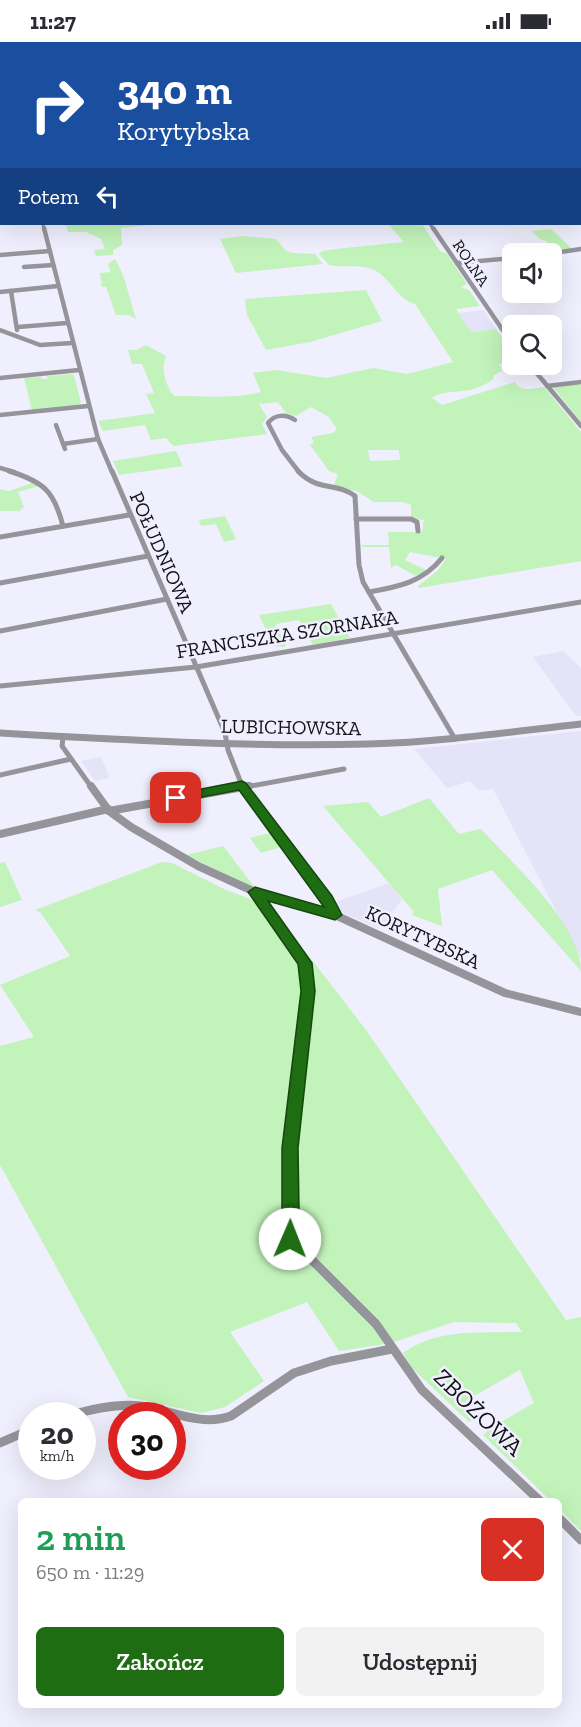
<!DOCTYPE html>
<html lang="pl">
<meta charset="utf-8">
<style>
:root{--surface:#fff;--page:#f2f2f3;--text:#2b2b33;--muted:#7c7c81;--accent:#1e6d12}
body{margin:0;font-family:"Zilla Slab",serif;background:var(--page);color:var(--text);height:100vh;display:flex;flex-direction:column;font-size:22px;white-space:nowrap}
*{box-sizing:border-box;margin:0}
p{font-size:20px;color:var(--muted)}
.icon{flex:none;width:33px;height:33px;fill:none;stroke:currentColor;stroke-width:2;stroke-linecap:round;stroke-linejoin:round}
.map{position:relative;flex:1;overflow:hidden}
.side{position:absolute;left:18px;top:1456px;width:544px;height:210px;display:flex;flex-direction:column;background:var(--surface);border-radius:9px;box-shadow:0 6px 24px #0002}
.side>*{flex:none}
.hud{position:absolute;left:0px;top:0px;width:582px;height:183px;box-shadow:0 6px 24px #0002;background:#1a4fa0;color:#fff;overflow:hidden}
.controls{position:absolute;left:502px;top:201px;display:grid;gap:12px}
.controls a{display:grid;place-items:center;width:60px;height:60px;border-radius:9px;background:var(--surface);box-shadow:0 6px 24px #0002;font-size:30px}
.speed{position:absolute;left:18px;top:1360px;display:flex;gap:12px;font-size:30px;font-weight:700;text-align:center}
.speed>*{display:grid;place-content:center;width:78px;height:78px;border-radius:50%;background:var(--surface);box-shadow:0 6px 24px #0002;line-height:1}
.speed small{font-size:15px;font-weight:400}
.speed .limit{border:9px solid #d22;background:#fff;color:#111}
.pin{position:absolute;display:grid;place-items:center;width:51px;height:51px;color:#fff;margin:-26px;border-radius:12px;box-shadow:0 3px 9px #0006}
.me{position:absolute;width:66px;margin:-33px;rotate:1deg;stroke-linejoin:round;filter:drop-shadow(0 0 4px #0008)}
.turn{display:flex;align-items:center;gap:21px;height:126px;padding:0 18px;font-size:27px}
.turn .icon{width:78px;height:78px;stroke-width:2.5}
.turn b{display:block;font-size:42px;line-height:51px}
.then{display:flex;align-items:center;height:57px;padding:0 18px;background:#0003;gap:12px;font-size:22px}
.round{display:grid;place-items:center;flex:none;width:63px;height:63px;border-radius:9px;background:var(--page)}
.overview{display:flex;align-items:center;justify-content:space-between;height:102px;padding:0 18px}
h1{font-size:36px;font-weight:600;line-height:45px;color:#1e9e55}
.primary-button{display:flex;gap:12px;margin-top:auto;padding:12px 18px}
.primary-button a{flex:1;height:69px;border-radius:9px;background:var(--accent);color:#fff;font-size:24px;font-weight:600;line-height:69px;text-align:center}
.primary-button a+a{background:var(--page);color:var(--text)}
.status{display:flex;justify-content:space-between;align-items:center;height:42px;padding:0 30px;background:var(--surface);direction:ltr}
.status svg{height:16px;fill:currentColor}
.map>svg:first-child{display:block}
</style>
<div class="status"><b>11:27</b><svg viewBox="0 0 49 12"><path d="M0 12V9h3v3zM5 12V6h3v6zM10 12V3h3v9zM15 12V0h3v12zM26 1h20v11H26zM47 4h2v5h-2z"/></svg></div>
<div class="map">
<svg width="581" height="1685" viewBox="0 0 581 1685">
<rect width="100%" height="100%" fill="#f0effd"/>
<!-- built -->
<g fill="#e5e3f8">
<polygon points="483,268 496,287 471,290 459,271"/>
<polygon points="563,609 581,626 581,674 576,674 533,615"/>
<polygon points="581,689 581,917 493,747 479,749 470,739 447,746 414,707"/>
<polygon points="101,715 110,736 95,739 81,719"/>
<polygon points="389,841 402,857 380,887 341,870 333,861"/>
</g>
<!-- green -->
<g fill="#c2f3ba" fill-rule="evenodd">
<polygon points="66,182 158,182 121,186 122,203 113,208 113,213 96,214 94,208 105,207 101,197 86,190 68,190"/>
<path d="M388,182H422L440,209L447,212L467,242L461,245L469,248L480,264L456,267L471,290L496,287L513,310V320L499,322L502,329L494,333L493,337C469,356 451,344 432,356L442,363L515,340C521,351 533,346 544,345L581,390V519L419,546L418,544L437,529L446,517L410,510L405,518L428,529L418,535L396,523L391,526L389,505H362V503H389L388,490H422L424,478L411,476V463L403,460H374L357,449L333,445L338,432L329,429L310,403L314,400L311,395L333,391L337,387L329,375L311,365L296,374L287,372L278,360L259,362L267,375L262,382L267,392L173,404L166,396L151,398L145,383L103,389L98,379L155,371L146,352L154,351L142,322H132L128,308H137L146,303L166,314C161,327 165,343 174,354C204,354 233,357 261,350L253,331L276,328L326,336L373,326L407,332L453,320L415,262C396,257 390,234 372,227C358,222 342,226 329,223L319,212L322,209L345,206L404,200ZM368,408H399L400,418L370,419Z"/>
<polygon points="551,187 572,207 552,208 546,199 540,197 531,189"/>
<polygon points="242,194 276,197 285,208 293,211 315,212 323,222 236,231 220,197"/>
<path d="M115,217C126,235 129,256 136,277L129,273H116L106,245H102L100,231L111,230L108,222Z"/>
<polygon points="366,248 382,279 310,300 266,308 247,273 245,257"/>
<polygon points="71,332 74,333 81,361 76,364 32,368 24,336 41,335 42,337 48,337 47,334"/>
<polygon points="581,342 581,380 553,345"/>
<polygon points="176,409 183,424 119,433 113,419"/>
<polygon points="32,441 39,444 18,450 24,465 19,469 0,469 0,447 9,449"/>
<polygon points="225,474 236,497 224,500 216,482 201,484 199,478"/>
<polygon points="331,562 350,596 313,603 299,578 276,582 275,585 286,601 285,605 274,604 259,573"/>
<path d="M429,756L459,792L481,787C512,821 581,882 581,929L492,828L438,847L442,884L412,873L414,870L323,764L368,760L381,775Z"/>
<polygon points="274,790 284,804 261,811 250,796"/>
<polygon points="223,804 256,847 186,813"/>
<polygon points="5,820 22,858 0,865 0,821"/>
<path d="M162,820L172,821L224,847L271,865L366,988L566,1278L581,1275V1489L560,1468V1460L551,1459L483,1393L490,1386L534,1361L520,1328L465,1359L478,1373L469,1380L412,1326L403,1311C437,1286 481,1291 522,1290L516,1281L454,1280L391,1301L339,1309L307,1260L230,1290L264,1339L225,1365L201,1371L128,1355L0,1123V1004L34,995L0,943L70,914L41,871L35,868Z"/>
</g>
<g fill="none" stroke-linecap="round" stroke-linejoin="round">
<!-- minor-far4 -->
<g stroke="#94949a" stroke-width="3">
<polyline points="342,0 351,2"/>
<polyline points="43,182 44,188"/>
<polyline points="430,182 434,188"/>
</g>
<!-- minor-far3 -->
<g stroke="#94949a" stroke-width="4.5">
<polyline points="44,186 98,397 112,430"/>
<polyline points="433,186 513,303"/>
<polyline points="547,212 581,207"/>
<polyline points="0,213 50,209"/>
<polyline points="457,221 513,216"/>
<polyline points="24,225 53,223"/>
<polyline points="552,237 557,242"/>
<polyline points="11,249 17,288"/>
<polyline points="0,250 58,244"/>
<polyline points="527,284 539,282"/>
<polyline points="18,285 67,281"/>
<polyline points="501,286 513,285"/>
<polyline points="0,288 40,303 72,301"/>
<polyline points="529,322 581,384"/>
<polyline points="0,336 79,328"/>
<polyline points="547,344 581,340"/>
<polyline points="0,373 88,364"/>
<path d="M295,378C286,372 275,372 268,381L282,408L299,430"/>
<polyline points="56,383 65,407"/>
<polyline points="63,402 98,397"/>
<polyline points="0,426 14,430"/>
</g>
<!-- minor-far2 -->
<g stroke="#94949a" stroke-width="5">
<path d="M9,429C44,440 54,449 63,484"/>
<polyline points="112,429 225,691 228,708 243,746"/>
<path d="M298,429C318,450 336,440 355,454L359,523L363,540L455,697"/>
<polyline points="356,477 411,477 417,480 418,489"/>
<polyline points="0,495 129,473"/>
<polyline points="0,541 148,514"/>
<path d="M369,550C398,545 423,540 442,516"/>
<polyline points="0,589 167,557"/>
<polyline points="0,644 196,625 581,560"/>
<polyline points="63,696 62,704 92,746"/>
<polyline points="0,733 71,717"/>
<polyline points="240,746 344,727"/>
</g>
<!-- minor-far1 -->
<g stroke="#94949a" stroke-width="8">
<polyline points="91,744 109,769 131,785 198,824 255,850 335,873 505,951 581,970"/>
<polyline points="242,744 327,857 335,873"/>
<polyline points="109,769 249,744"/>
<polyline points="0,792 108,767"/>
<polyline points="255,850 305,921 308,949 290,1106 291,1155"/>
</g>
<!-- minor -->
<g stroke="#94949a" stroke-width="9">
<polyline points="291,1153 287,1193 376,1282 422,1348 541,1460"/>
<path d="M68,1374C91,1367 116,1361 141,1364C172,1368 199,1385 231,1374L294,1331L331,1319L392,1307"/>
<polyline points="0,1401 32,1387"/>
<polyline points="560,1477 581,1498"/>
</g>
<!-- tertiary -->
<path stroke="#94949a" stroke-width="7" d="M0,691C122,698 246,705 368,702C440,700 510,690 581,682"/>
</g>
<!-- route -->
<polygon fill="#1e6d12" stroke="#14470c" stroke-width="1.5" points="242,739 246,741 332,854 342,873 335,878 268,859 312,921 315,949 298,1106 299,1168 294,1188 298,1197 296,1203 290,1205 284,1203 277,1188 282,1168 282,1106 301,949 298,922 248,850 255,845 324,865 239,748 176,760 169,756 176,752"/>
<g text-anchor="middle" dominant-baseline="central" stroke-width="5" stroke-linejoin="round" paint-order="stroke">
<!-- far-street labels -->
<g font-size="16" fill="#121116" stroke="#f0effd">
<text transform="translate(471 221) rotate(56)">ROLNA</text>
</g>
<!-- street labels -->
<g font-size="20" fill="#121116" stroke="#f0effd">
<text transform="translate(162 510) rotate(66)">POŁUDNIOWA</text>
<text transform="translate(287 592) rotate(-9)">FRANCISZKA SZORNAKA</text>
<text transform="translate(291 685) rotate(1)">LUBICHOWSKA</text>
<text transform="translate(423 895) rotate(25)">KORYTYBSKA</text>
</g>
<!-- near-street labels -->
<g font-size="24" fill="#121116" stroke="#f0effd">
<text transform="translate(479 1370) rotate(44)">ZBOŻOWA</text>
</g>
</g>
</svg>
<div class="controls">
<a><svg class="icon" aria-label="sound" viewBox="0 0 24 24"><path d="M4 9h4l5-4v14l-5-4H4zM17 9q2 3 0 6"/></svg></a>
<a><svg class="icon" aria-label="search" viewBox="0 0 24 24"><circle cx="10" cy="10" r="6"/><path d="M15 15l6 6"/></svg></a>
</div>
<div class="speed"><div>20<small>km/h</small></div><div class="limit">30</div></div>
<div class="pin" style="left:176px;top:756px;background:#d93025"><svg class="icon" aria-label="arrive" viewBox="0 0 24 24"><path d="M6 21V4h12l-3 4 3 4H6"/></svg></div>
<svg class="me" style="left:290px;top:1197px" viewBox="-20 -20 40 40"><circle r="19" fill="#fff"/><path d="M0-13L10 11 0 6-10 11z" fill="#1e6d12"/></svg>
<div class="hud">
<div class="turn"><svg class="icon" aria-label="right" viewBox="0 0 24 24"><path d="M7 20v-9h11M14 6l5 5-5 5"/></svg><div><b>340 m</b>Korytybska</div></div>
<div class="then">Potem<svg class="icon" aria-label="left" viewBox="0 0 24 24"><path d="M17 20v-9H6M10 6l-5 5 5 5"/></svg></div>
</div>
<section class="side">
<div class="overview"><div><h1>2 min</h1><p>650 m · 11:29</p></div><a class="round" style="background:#d93025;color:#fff"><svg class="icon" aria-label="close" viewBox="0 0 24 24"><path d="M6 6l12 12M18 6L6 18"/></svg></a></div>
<div class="primary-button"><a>Zakończ</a><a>Udostępnij</a></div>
</section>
</div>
